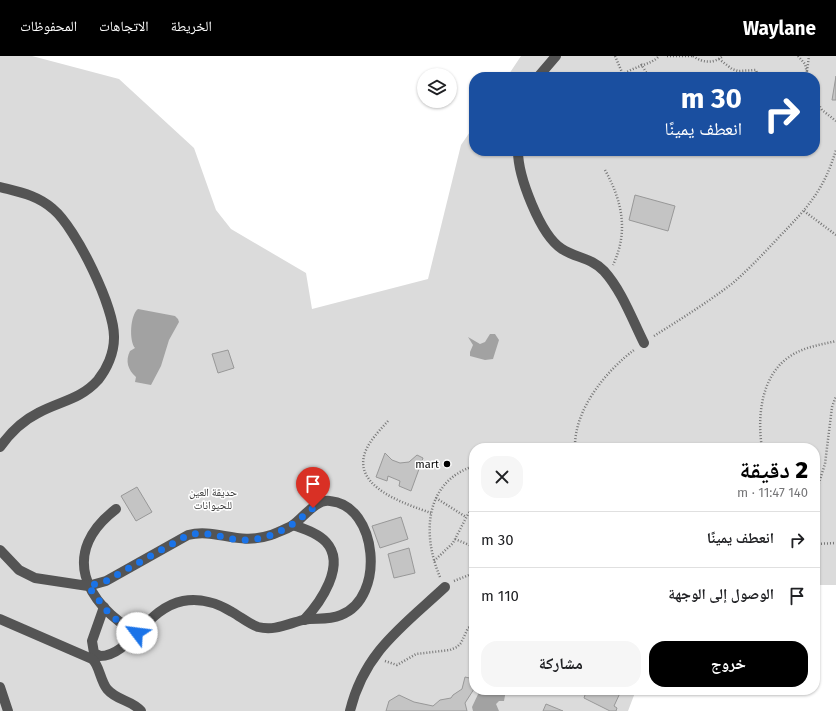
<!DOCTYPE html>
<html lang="ar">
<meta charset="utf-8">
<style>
:root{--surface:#fff;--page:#f6f6f6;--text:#202124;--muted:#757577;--line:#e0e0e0;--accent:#000}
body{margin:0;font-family:"Fira Sans","Noto Naskh Arabic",sans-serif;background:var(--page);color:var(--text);direction:rtl;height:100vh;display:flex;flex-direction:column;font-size:15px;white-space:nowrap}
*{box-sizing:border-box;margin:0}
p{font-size:13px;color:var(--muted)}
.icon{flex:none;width:22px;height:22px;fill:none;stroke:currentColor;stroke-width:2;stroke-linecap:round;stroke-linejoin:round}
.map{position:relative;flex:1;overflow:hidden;direction:ltr}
.details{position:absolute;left:469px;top:387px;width:351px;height:252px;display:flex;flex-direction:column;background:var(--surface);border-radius:16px;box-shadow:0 1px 3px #0004;direction:rtl}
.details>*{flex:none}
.hud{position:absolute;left:469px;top:16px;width:351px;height:84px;border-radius:16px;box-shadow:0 1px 3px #0004;direction:rtl;background:#1a4fa0;color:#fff;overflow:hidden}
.buttons{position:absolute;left:417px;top:12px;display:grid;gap:8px}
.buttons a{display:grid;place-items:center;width:40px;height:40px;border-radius:50%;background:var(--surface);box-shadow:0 1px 3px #0004;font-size:20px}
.pin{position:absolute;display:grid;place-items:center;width:34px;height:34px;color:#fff;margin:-41px -17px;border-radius:50% 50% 50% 0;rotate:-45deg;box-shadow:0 0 4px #0007}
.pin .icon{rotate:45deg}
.me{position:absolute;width:44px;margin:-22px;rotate:300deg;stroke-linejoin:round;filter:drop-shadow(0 0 3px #0008)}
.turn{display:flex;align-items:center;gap:14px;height:84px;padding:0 12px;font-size:18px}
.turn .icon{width:52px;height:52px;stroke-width:2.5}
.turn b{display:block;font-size:28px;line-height:34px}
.round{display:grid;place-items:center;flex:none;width:42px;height:42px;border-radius:16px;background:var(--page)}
.head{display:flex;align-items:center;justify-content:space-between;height:68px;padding:0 12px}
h1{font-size:24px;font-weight:800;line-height:30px;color:var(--accent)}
.button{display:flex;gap:8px;margin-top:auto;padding:8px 12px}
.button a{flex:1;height:46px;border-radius:16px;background:var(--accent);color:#fff;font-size:16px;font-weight:800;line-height:46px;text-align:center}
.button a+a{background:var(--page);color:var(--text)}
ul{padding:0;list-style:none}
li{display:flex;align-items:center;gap:12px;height:56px;padding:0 12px;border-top:1px solid var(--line)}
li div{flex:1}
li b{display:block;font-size:15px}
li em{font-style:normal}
header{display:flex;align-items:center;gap:24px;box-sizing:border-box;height:56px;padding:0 20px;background:var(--accent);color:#fff}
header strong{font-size:19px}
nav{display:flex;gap:22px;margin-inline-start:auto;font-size:14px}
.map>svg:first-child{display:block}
</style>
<header>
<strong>Waylane</strong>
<nav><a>الخريطة</a><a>الاتجاهات</a><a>المحفوظات</a></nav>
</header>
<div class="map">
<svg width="836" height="655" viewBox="0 0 836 655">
<rect width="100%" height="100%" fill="#fff"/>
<!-- green -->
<polygon fill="#dbdbdb" points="0,0 32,0 119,23 194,92 216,154 231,173 306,217 312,253 428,223 461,89 474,70 474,95 815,95 815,21 507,21 521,0 836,0 836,529 815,529 815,392 474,392 474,634 636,634 628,655 0,655"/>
<!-- water -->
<g fill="#a2a2a2">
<path d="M138,253L175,260L178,263L179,266L169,284L161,310L151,329L135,326L136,321C128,314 125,305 130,295L135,292C129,285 130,259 138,253Z"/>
<polygon points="490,278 495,278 499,284 493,303 485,304 470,300 470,296 473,289 468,281 480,288 485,286"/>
<polygon points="480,634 506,634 504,645 499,645 496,648 499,655 473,655 472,651"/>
</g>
<!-- building -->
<g fill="#c4c4c4" stroke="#989898">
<polygon points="836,20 836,44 832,44"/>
<polygon points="635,139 675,150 668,175 629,164"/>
<polygon points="228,294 234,312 218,317 212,298"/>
<polygon points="385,397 392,404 400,407 409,406 417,399 423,402 411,435 399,430 400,425 388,420 387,425 376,421"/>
<polygon points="137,431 152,456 136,465 121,440"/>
<polygon points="401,461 408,483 380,492 372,470"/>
<polygon points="409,492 415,517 394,522 388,498"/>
<polygon points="465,621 474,623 474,633 465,647 467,655 386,655 389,645 399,639 414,646 433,650 440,644 451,642 453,639 462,633"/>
<polygon points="583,634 614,634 620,637 614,650 617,652 616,655 610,655 584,642 586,636"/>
<polygon points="546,648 563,655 543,655"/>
</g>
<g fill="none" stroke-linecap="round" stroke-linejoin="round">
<!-- path -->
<g stroke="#767676" stroke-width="2.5" stroke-dasharray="1 2" stroke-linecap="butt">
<polyline points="615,0 624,21"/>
<polyline points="667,0 693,0"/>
<path d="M693,0C703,7 713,8 723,0"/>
<polyline points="798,0 805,8 808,21"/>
<polyline points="719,3 732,13 738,15 756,14 758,21"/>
<polyline points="641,8 646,16 653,21"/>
<polyline points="807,15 809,0"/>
<path d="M620,21C632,10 652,9 659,0"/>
<polyline points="815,43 822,54 836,65"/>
<path d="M605,114C622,145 629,175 613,209"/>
<polyline points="804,155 836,179"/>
<path d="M654,280C681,263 708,246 733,227C750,212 765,196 780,180C808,151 824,134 836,94"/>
<path d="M388,365C380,374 371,383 366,394C350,431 406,448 431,457"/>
<path d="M575,392C574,354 605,316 634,294"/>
<path d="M762,392C757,361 761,320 789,301C803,291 820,289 836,285"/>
<polyline points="815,439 825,408 832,351 836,340"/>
<polyline points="436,442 466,461"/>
<polyline points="455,483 474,491"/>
<polyline points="815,488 836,487"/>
<polyline points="434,505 453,487 468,458 474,451"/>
<path d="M440,521C422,479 424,426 474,410"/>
<polyline points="454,525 474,517"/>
<polyline points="385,605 397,609 416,598 450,594 457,591 461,587 468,572 474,569"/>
</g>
<!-- minor -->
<g stroke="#545454" stroke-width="10">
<polyline points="538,21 556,0"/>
<path d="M518,95C518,120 540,179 562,193C576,202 592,202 604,215C622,235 632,263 644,287"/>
<path d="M0,131C19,136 37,139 53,153C76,172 115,252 114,282C114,297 107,313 98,324C80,344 60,345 38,357C22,365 10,377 0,391"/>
<path d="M116,453C60,496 84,547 137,577"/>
<path d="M293,469C304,473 318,477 326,486C347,509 320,547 304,564"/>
<path d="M0,494L19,514L35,522L88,530L106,525L188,479C216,472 238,490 271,479C278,476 287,473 293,469C304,461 316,443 330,445C378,449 386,542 341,559C326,565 315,561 303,564C287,568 275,575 258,571C249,568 241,561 232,556C218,547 200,542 183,545C146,552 130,600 100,600L94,597L92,585L104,551"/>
<path d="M0,563L92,603C99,608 100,624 107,633C117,645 132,644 141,655"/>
<polyline points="0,631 8,655"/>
<path d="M350,655C364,596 403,570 445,531"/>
</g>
</g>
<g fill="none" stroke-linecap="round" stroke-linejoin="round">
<!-- route -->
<path stroke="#1a73e8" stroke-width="7" stroke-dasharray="0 12.6" d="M137,577L111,560L88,530L106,525L188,479C203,475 218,480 233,483C266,488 290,472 313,452"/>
</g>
<!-- markers -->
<circle fill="#000" stroke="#fff" stroke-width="1.5" cx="447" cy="408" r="4"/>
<g text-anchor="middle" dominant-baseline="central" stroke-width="3" stroke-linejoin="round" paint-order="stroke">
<!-- poi labels -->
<g font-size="11" fill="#000" stroke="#fff" text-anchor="end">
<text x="439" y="408">mart</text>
</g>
<!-- park labels -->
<g font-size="11" fill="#323232" stroke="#fff">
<text x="213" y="436">حديقة العين<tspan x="213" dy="13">للحيوانات</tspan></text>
</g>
</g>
</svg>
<div class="buttons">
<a><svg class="icon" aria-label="layers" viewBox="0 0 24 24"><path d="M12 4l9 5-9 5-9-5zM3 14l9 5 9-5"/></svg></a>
</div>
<div class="pin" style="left:313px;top:452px;background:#d93025"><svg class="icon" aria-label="arrive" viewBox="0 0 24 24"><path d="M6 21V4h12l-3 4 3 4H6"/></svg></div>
<svg class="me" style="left:137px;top:577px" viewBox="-20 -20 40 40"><circle r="19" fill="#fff"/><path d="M0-13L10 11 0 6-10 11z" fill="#1a73e8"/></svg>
<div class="hud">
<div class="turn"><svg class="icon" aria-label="right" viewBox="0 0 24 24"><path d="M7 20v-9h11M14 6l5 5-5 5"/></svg><div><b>30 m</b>انعطف يمينًا</div></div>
</div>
<section class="details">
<div class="head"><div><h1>2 دقيقة</h1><p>140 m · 11:47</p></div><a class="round"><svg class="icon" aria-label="close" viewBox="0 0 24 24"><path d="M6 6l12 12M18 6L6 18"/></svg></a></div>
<ul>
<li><svg class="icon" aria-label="right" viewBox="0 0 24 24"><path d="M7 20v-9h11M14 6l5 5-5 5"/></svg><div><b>انعطف يمينًا</b></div><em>30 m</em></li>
<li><svg class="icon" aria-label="arrive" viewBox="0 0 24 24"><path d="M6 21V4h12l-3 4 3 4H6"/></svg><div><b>الوصول إلى الوجهة</b></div><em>110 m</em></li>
</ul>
<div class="button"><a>خروج</a><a>مشاركة</a></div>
</section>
</div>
